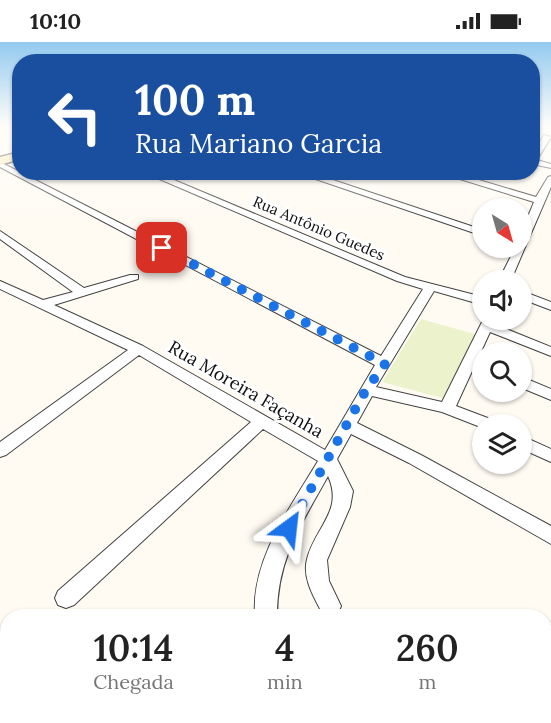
<!DOCTYPE html>
<html lang="pt">
<meta charset="utf-8">
<style>
:root{--surface:#fff;--page:#f6f6f6;--text:#222;--muted:#767676}
body{margin:0;font-family:Lora,serif;background:var(--page);color:var(--text);height:100vh;display:flex;flex-direction:column;font-size:22px;white-space:nowrap}
*{box-sizing:border-box;margin:0}
p{font-size:20px;color:var(--muted)}
.icon{flex:none;width:33px;height:33px;fill:none;stroke:currentColor;stroke-width:2;stroke-linecap:round;stroke-linejoin:round}
.map{position:relative;flex:1;overflow:hidden}
.drawer{position:absolute;left:0px;top:567px;width:552px;height:114px;display:flex;flex-direction:column;background:var(--surface);border-radius:24px 24px 0 0;box-shadow:0 2px 4px #0004}
.drawer>*{flex:none}
.guide{position:absolute;left:12px;top:12px;width:528px;height:126px;border-radius:24px;box-shadow:0 2px 4px #0004;background:#1a4fa0;color:#fff;overflow:hidden}
.needle{width:39px;rotate:143deg}
.fabs{position:absolute;left:472px;top:156px;display:grid;gap:12px}
.fabs a{display:grid;place-items:center;width:60px;height:60px;border-radius:50%;background:var(--surface);box-shadow:0 2px 4px #0004;font-size:30px}
.pin{position:absolute;display:grid;place-items:center;width:51px;height:51px;color:#fff;margin:-26px;border-radius:12px;box-shadow:0 3px 9px #0006}
.me{position:absolute;width:66px;margin:-33px;rotate:30deg;stroke-linejoin:round;filter:drop-shadow(0 0 4px #0008)}
.turn{display:flex;align-items:center;gap:21px;height:126px;padding:0 24px;font-size:27px}
.turn .icon{width:78px;height:78px;stroke-width:2.5}
.turn b{display:block;font-size:42px;line-height:51px}
.eta{display:flex;justify-content:space-evenly;align-items:center;height:102px;text-align:center}
.eta b{font-size:36px;font-weight:600;line-height:42px}
.status{display:flex;justify-content:space-between;align-items:center;height:42px;padding:0 30px;background:var(--surface);direction:ltr}
.status svg{height:16px;fill:currentColor}
.map>svg:first-child{display:block}
</style>
<div class="status"><b>10:10</b><svg viewBox="0 0 49 12"><path d="M0 12V9h3v3zM5 12V6h3v6zM10 12V3h3v9zM15 12V0h3v12zM26 1h20v11H26zM47 4h2v5h-2z"/></svg></div>
<div class="map">
<svg width="551" height="681" viewBox="0 0 551 681">
<rect width="100%" height="100%" fill="#fffbf3"/>
<!-- green -->
<polygon fill="#dcedba" points="278,674 395,674 401,681 277,681"/>
<!-- forest -->
<polygon fill="#c3de98" points="551,587 551,681 491,681 483,674 544,674 545,588"/>
<!-- pitch -->
<polygon fill="#ecf3cc" points="421,277 478,293 446,357 382,340"/>
<g fill="none" stroke-linecap="round" stroke-linejoin="round">
<defs>
<g id="street">
<polygon points="15,84 20,84 20,86 16,85"/>
<polygon points="544,93 551,95 537,118 551,122 551,126 532,122 532,113"/>
<path d="M0,120L381,314L423,247L397,239L143,130H155L405,235L483,255V263L434,249L376,345L442,360L483,278H495L494,282L551,305V314L490,290L456,364L493,378L495,382H483V386L442,370L372,354L357,381L421,413L551,484V502L409,421L351,392L337,417L353,449L350,465L327,518L329,539L341,564L338,571L330,574L322,571C314,555 302,536 307,517C315,485 344,469 328,434C301,483 277,517 277,574H255C251,518 290,466 318,419L263,387L74,563L66,566L58,563L55,556L58,549L251,380L139,313L6,413L0,415V400L128,308L0,247V239L43,258L73,250L0,197V189L84,246L130,233H138V237L54,263L143,304L325,408L375,323L0,125Z"/>
<polygon points="295,130 309,130 483,188 483,194"/>
<polygon points="437,130 452,130 536,155 548,135 551,134 551,145 511,238 499,238 515,206 522,206 522,189 534,160"/>
<polygon points="522,249 551,260 551,268 522,257"/>
<polygon points="522,335 551,347 551,358 522,346"/>
<polygon points="522,394 551,407 551,420 522,407"/>
<polygon points="0,656 8,659 8,674 22,674 25,681 0,681"/>
<polygon points="207,674 234,674 231,681 204,681"/>
</g>
<polygon id="secondary" points="20,110 20,117 0,123 0,115"/>
</defs>
<!-- street casing -->
<use href="#street" stroke="#434343" stroke-width="2"/>
<!-- secondary casing -->
<use href="#secondary" stroke="#323232" stroke-width="3"/>
<!-- path -->
<polyline stroke="#323232" stroke-width="4.5" stroke-dasharray="9 4.5" stroke-linecap="butt" points="322,674 330,681"/>
<!-- street -->
<use href="#street" fill="#fff" fill-rule="evenodd"/>
<!-- secondary -->
<use href="#secondary" fill="#ffe9ae" fill-rule="evenodd"/>
</g>
<!-- sky -->
<linearGradient id="sky" x2="0" y2="1"><stop stop-color="#93caef"/><stop offset="0.47" stop-color="#fffdfa"/><stop offset="1" stop-color="#fffdfa" stop-opacity="0"/></linearGradient>
<rect width="551" height="179" fill="url(#sky)"/>
<g fill="none" stroke-linecap="round" stroke-linejoin="round">
<!-- route -->
<polyline stroke="#1a73e8" stroke-width="10" stroke-dasharray="0 18" points="162,206 385,322 366,348 289,486"/>
</g>
<g text-anchor="middle" dominant-baseline="central" stroke-width="6" stroke-linejoin="round" paint-order="stroke">
<!-- far-street labels -->
<g font-size="15" fill="#101010" stroke="#fff">
<text transform="translate(319 186) rotate(23)">Rua Antônio Guedes</text>
</g>
<!-- street labels -->
<g font-size="18" fill="#101010" stroke="#fff">
<text transform="translate(246 347) rotate(30)">Rua Moreira Façanha</text>
</g>
</g>
</svg>
<div class="fabs">
<a><svg class="needle" viewBox="-14 -14 28 28"><path d="M0-13l5 13h-10z" fill="#e53935"/><path d="M0 13l5-13h-10z" fill="#767676"/></svg></a>
<a><svg class="icon" aria-label="sound" viewBox="0 0 24 24"><path d="M4 9h4l5-4v14l-5-4H4zM17 9q2 3 0 6"/></svg></a>
<a><svg class="icon" aria-label="search" viewBox="0 0 24 24"><circle cx="10" cy="10" r="6"/><path d="M15 15l6 6"/></svg></a>
<a><svg class="icon" aria-label="layers" viewBox="0 0 24 24"><path d="M12 4l9 5-9 5-9-5zM3 14l9 5 9-5"/></svg></a>
</div>
<div class="pin" style="left:162px;top:206px;background:#d93025"><svg class="icon" aria-label="arrive" viewBox="0 0 24 24"><path d="M6 21V4h12l-3 4 3 4H6"/></svg></div>
<svg class="me" style="left:289px;top:486px" viewBox="-20 -20 40 40"><path d="M0-17L14 15 0 8-14 15z" fill="#1a73e8" stroke="#fff" stroke-width="4"/></svg>
<div class="guide">
<div class="turn"><svg class="icon" aria-label="left" viewBox="0 0 24 24"><path d="M17 20v-9H6M10 6l-5 5 5 5"/></svg><div><b>100 m</b>Rua Mariano Garcia</div></div>
</div>
<section class="drawer">
<div class="eta">
<div><b>10:14</b><p>Chegada</p></div>
<div><b>4</b><p>min</p></div>
<div><b>260</b><p>m</p></div>
</div>
</section>
</div>
